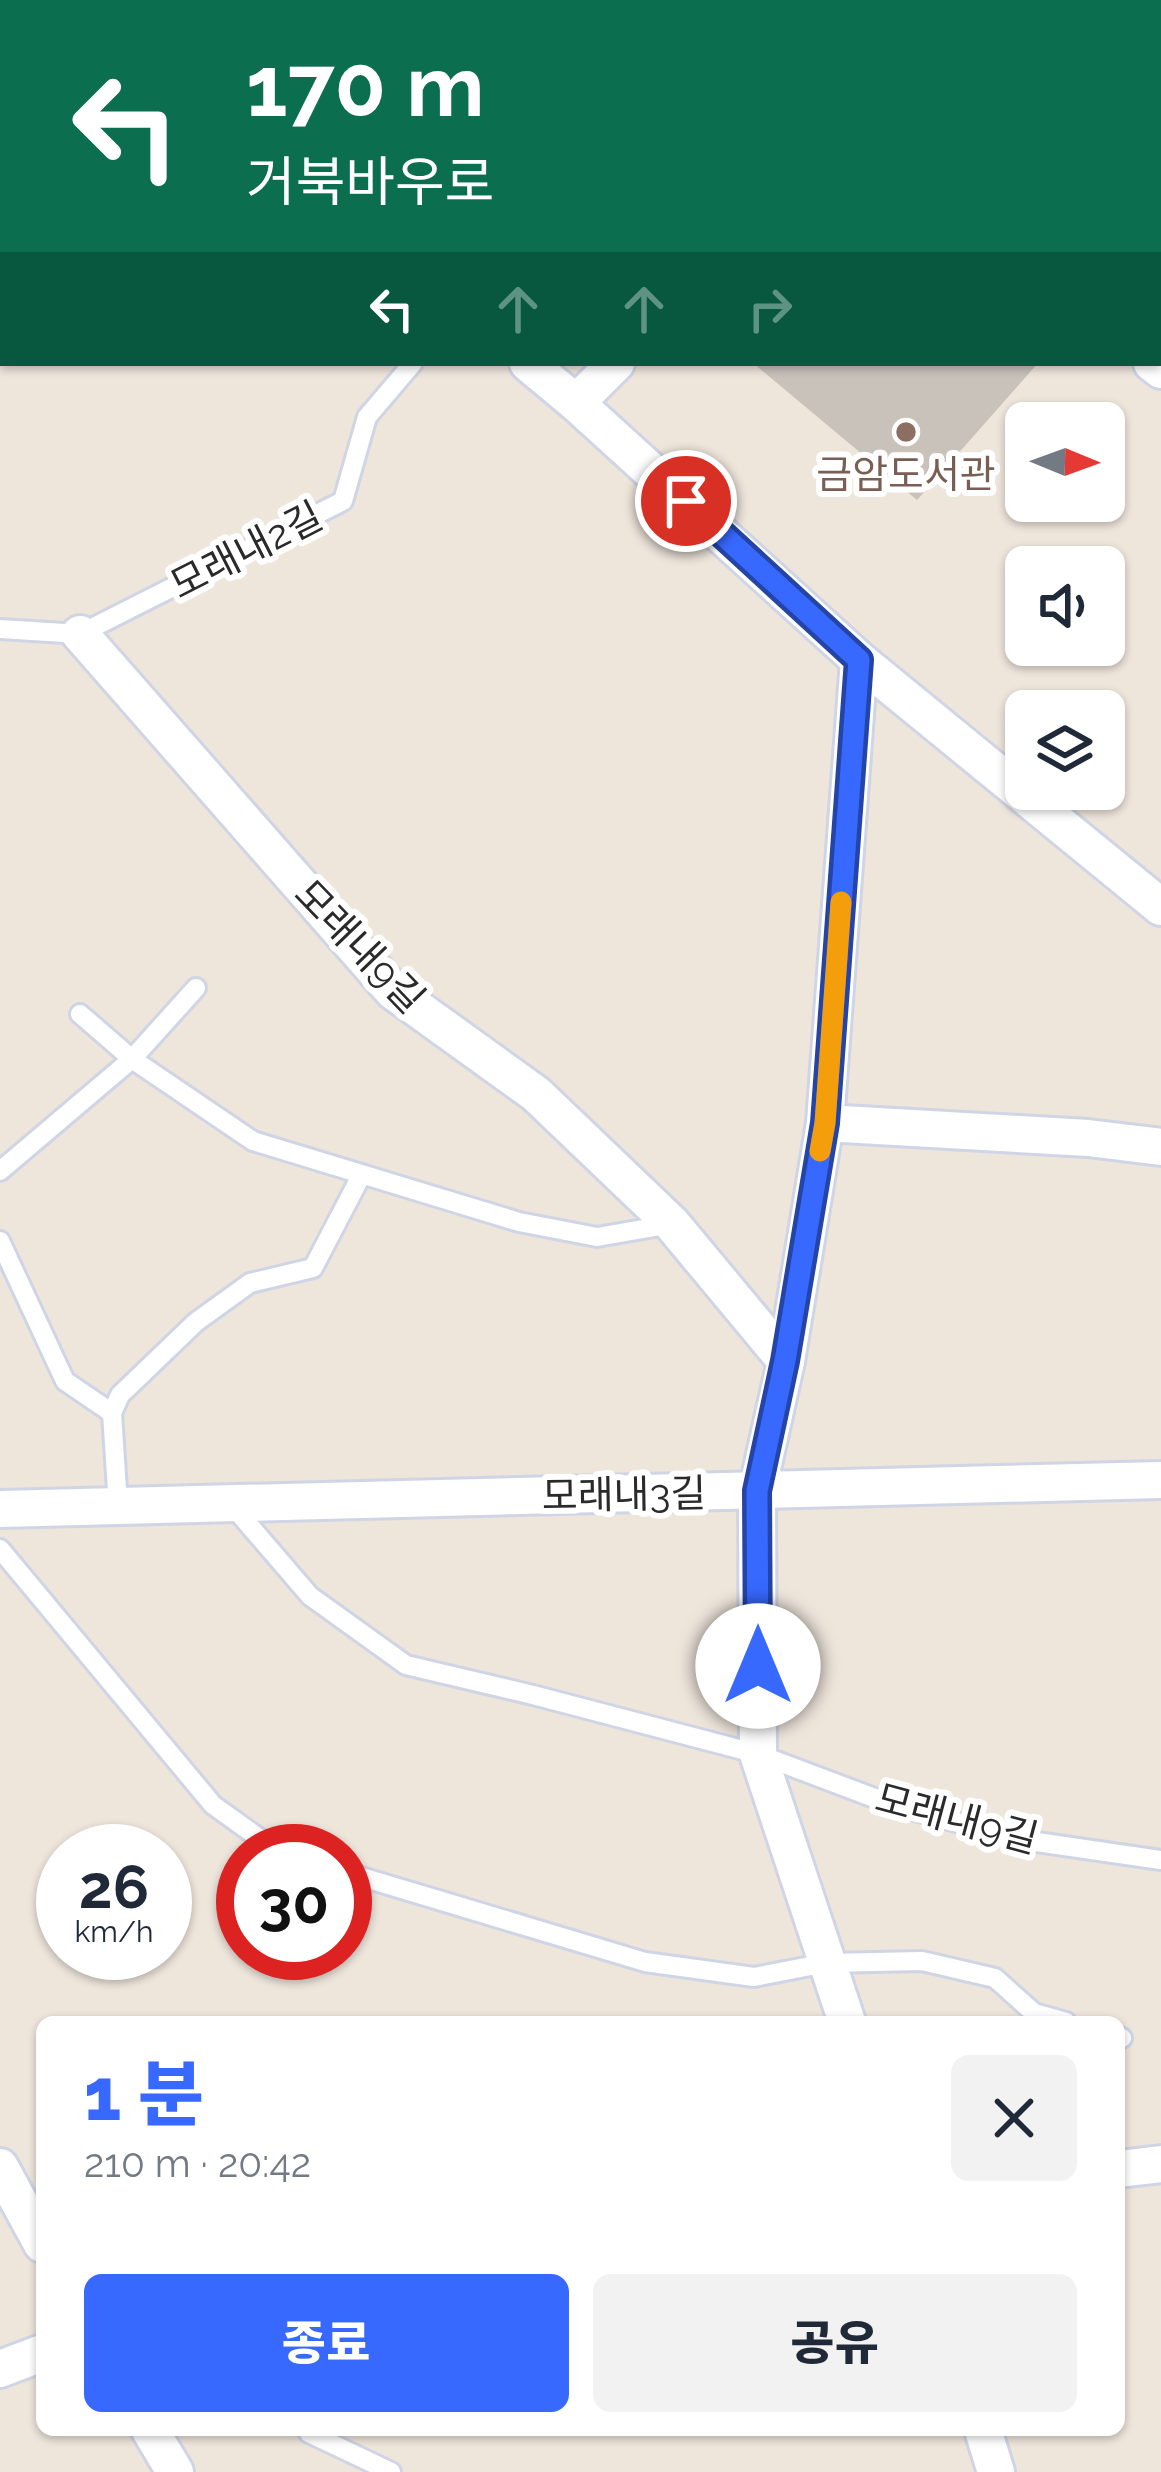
<!DOCTYPE html>
<html lang="ko">
<meta charset="utf-8">
<style>
:root{--surface:#fff;--page:#f2f2f3;--text:#1f2937;--muted:#747a83;--accent:#3768ff}
body{margin:0;font-family:Raleway,"Noto Sans KR",sans-serif;background:var(--page);color:var(--text);height:100vh;display:flex;flex-direction:column;font-size:45px;white-space:nowrap}
*{box-sizing:border-box;margin:0}
p{font-size:39px;color:var(--muted)}
.icon{flex:none;width:66px;height:66px;fill:none;stroke:currentColor;stroke-width:2;stroke-linecap:round;stroke-linejoin:round}
.map{position:relative;flex:1;overflow:hidden}
.drawer{position:absolute;left:36px;top:2016px;width:1089px;height:420px;display:flex;flex-direction:column;background:var(--surface);border-radius:18px;box-shadow:0 3px 9px #0004}
.drawer>*{flex:none}
.banner{position:absolute;left:0px;top:0px;width:1161px;height:366px;box-shadow:0 3px 9px #0004;background:#0b6e4f;color:#fff;overflow:hidden}
.needle{width:78px;rotate:91deg}
.tools{position:absolute;left:1005px;top:402px;display:grid;gap:24px}
.tools a{display:grid;place-items:center;width:120px;height:120px;border-radius:18px;background:var(--surface);box-shadow:0 3px 9px #0004;font-size:60px}
.speed{position:absolute;left:36px;top:1824px;display:flex;gap:24px;font-size:60px;font-weight:700;text-align:center}
.speed>*{display:grid;place-content:center;width:156px;height:156px;border-radius:50%;background:var(--surface);box-shadow:0 3px 9px #0004;line-height:1}
.speed small{font-size:30px;font-weight:400}
.speed .limit{border:18px solid #d22;background:#fff;color:#111}
.pin{position:absolute;display:grid;place-items:center;width:102px;height:102px;color:#fff;margin:-51px;border:6px solid #fff;border-radius:50%;box-shadow:0 3px 12px #0007}
.me{position:absolute;width:132px;margin:-66px;rotate:0deg;stroke-linejoin:round;filter:drop-shadow(0 0 9px #0008)}
.turn{display:flex;align-items:center;gap:42px;height:252px;padding:0 48px;font-size:54px}
.turn .icon{width:156px;height:156px;stroke-width:2.5}
.turn b{display:block;font-size:84px;line-height:102px}
.lanes{display:flex;align-items:center;height:114px;padding:0 48px;background:#0003;justify-content:center;gap:60px;direction:ltr}
.lanes .off{opacity:.35}
.round{display:grid;place-items:center;flex:none;width:126px;height:126px;border-radius:18px;background:var(--page)}
.overview{display:flex;align-items:center;justify-content:space-between;height:204px;padding:0 48px}
h1{font-size:72px;font-weight:800;line-height:90px;color:var(--accent)}
.button{display:flex;gap:24px;margin-top:auto;padding:24px 48px}
.button a{flex:1;height:138px;border-radius:18px;background:var(--accent);color:#fff;font-size:48px;font-weight:800;line-height:138px;text-align:center}
.button a+a{background:var(--page);color:var(--text)}
.map>svg:first-child{display:block}
</style>
<div class="map">
<svg width="1161" height="2472" viewBox="0 0 1161 2472">
<rect width="100%" height="100%" fill="#eee5db"/>
<!-- building -->
<polygon fill="#c9c2bb" points="753,363 1038,363 917,500"/>
<g fill="none" stroke-linecap="round" stroke-linejoin="round">
<defs>
<g id="service">
<polyline points="0,629 80,634 343,501 367,417 413,363"/>
<polyline points="80,1014 132,1059 253,1141 519,1222 597,1237 672,1224"/>
<polyline points="0,1171 132,1059 196,988"/>
<polyline points="0,1241 65,1381 112,1413"/>
<polyline points="231,1504 310,1596 406,1665 533,1695 758,1754 893,1805 1023,1840 1161,1860"/>
<polyline points="118,1506 112,1413 120,1395 196,1322 250,1283 313,1268 361,1176"/>
<polyline points="0,1549 213,1805 277,1851"/>
<polyline points="345,1872 645,1962 754,1977 826,1963 922,1961 995,1978 1034,2013 1066,2022"/>
<polyline points="1119,2037 1122,2038"/>
<polyline points="309,2430 309,2433 391,2472"/>
</g>
<g id="minor">
<polyline points="719,0 723,3"/>
<polyline points="180,3 180,0"/>
<polyline points="1116,3 1121,0"/>
<polyline points="528,363 576,403 859,660 1161,907"/>
<polyline points="1152,363 1161,370"/>
<polyline points="576,403 616,363"/>
<polyline points="80,634 393,991 536,1094 672,1224 786,1361"/>
<polyline points="825,1123 1088,1138 1161,1147"/>
<polyline points="0,1509 1161,1480"/>
<polyline points="847,2022 758,1754 757,1491 786,1361 825,1123 859,660"/>
<polyline points="0,2167 42,2244"/>
<polyline points="1119,2169 1161,2164"/>
<polyline points="0,2369 42,2353"/>
<polyline points="150,2430 175,2472"/>
<polyline points="983,2430 996,2472"/>
</g>
</defs>
<!-- service casing -->
<use href="#service" stroke="#d0d5e5" stroke-width="24"/>
<!-- minor casing -->
<use href="#minor" stroke="#d0d5e5" stroke-width="42"/>
<!-- service -->
<use href="#service" stroke="#fff" stroke-width="18"/>
<!-- minor -->
<use href="#minor" stroke="#fff" stroke-width="36"/>
</g>
<g fill="none" stroke-linecap="round" stroke-linejoin="round">
<defs>
<polyline id="route" points="686,501 859,660 825,1123 785,1361 757,1491 758,1666"/>
</defs>
<!-- route casing -->
<use href="#route" stroke="#2444a6" stroke-width="30"/>
<!-- route -->
<use href="#route" stroke="#3768ff" stroke-width="21"/>
<!-- slow -->
<polyline stroke="#f59e0b" stroke-width="21" points="820,1151 825,1123 841,902"/>
</g>
<!-- markers -->
<circle fill="#8d6e63" stroke="#fff" stroke-width="4.5" cx="906" cy="432" r="12"/>
<g text-anchor="middle" dominant-baseline="central" stroke-width="12" stroke-linejoin="round" paint-order="stroke">
<!-- education labels -->
<g font-size="39" fill="#785e54" stroke="#fff">
<text x="906" y="474">금암도서관</text>
</g>
<!-- street labels -->
<g font-size="39" fill="#2a2a2a" stroke="#fff">
<text transform="translate(246 550) rotate(-27)">모래내2길</text>
<text transform="translate(360 946) rotate(46)">모래내9길</text>
<text transform="translate(624 1494) rotate(-1)">모래내3길</text>
<text transform="translate(957 1818) rotate(15)">모래내9길</text>
</g>
</g>
</svg>
<div class="tools">
<a><svg class="needle" viewBox="-14 -14 28 28"><path d="M0-13l5 13h-10z" fill="#e53935"/><path d="M0 13l5-13h-10z" fill="#747a83"/></svg></a>
<a><svg class="icon" aria-label="sound" viewBox="0 0 24 24"><path d="M4 9h4l5-4v14l-5-4H4zM17 9q2 3 0 6"/></svg></a>
<a><svg class="icon" aria-label="layers" viewBox="0 0 24 24"><path d="M12 4l9 5-9 5-9-5zM3 14l9 5 9-5"/></svg></a>
</div>
<div class="speed"><div>26<small>km/h</small></div><div class="limit">30</div></div>
<div class="pin" style="left:686px;top:501px;background:#d93025"><svg class="icon" aria-label="arrive" viewBox="0 0 24 24"><path d="M6 21V4h12l-3 4 3 4H6"/></svg></div>
<svg class="me" style="left:758px;top:1666px" viewBox="-20 -20 40 40"><circle r="19" fill="#fff"/><path d="M0-13L10 11 0 6-10 11z" fill="#3768ff"/></svg>
<div class="banner">
<div class="turn"><svg class="icon" aria-label="left" viewBox="0 0 24 24"><path d="M17 20v-9H6M10 6l-5 5 5 5"/></svg><div><b>170 m</b>거북바우로</div></div>
<div class="lanes"><svg class="icon" aria-label="left" viewBox="0 0 24 24"><path d="M17 20v-9H6M10 6l-5 5 5 5"/></svg><svg class="icon off" aria-label="ahead" viewBox="0 0 24 24"><path d="M12 20V5M6 11l6-6 6 6"/></svg><svg class="icon off" aria-label="ahead" viewBox="0 0 24 24"><path d="M12 20V5M6 11l6-6 6 6"/></svg><svg class="icon off" aria-label="right" viewBox="0 0 24 24"><path d="M7 20v-9h11M14 6l5 5-5 5"/></svg></div>
</div>
<section class="drawer">
<div class="overview"><div><h1>1 분</h1><p>210 m · 20:42</p></div><a class="round"><svg class="icon" aria-label="close" viewBox="0 0 24 24"><path d="M6 6l12 12M18 6L6 18"/></svg></a></div>
<div class="button"><a>종료</a><a>공유</a></div>
</section>
</div>
